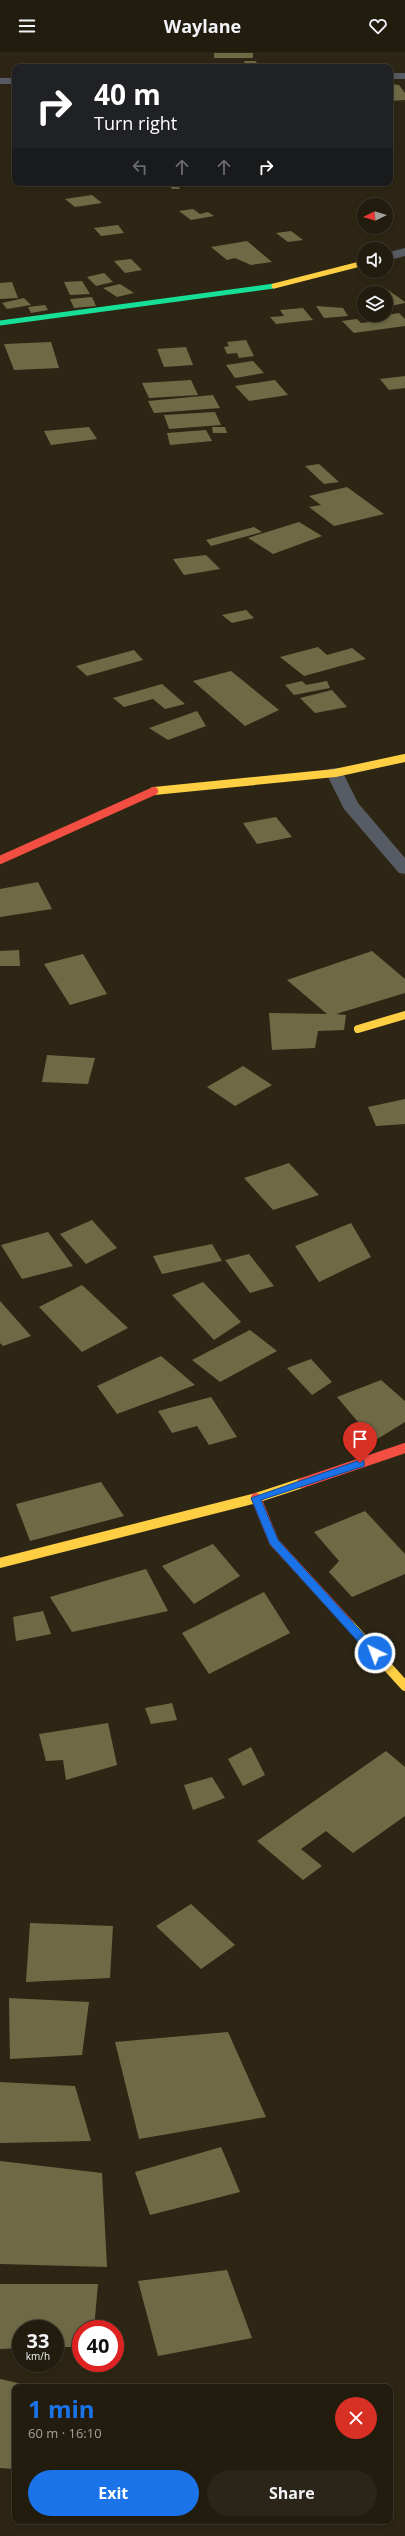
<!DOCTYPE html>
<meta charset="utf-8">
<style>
:root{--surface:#221c0f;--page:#2a2518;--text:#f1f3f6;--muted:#a2a19e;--line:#3f3a2f;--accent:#1a73e8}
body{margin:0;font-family:"Open Sans",sans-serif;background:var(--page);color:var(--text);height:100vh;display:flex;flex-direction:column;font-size:15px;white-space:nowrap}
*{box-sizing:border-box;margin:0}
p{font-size:13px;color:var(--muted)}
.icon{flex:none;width:22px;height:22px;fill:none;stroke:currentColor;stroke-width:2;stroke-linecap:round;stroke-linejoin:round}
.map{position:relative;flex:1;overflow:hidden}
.details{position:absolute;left:12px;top:2332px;width:381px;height:140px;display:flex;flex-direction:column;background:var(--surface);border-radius:8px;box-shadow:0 2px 6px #0003,0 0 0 1px var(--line)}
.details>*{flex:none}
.top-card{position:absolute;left:12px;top:12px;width:381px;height:122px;border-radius:8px;box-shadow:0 2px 6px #0003,0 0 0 1px var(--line);background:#202124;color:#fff;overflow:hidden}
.needle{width:26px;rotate:265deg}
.fabs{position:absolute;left:357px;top:146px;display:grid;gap:8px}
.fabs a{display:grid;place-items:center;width:36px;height:36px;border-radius:50%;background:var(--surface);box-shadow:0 2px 6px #0003,0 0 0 1px var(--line);font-size:20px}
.speed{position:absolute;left:12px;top:2268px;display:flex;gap:8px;font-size:20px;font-weight:700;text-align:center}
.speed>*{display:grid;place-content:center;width:52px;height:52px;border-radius:50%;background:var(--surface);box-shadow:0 2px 6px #0003,0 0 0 1px var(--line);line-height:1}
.speed small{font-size:10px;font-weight:400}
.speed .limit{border:6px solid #d22;background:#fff;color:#111}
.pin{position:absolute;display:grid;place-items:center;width:34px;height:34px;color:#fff;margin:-41px -17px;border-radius:50% 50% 50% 0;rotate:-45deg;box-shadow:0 0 4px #0007}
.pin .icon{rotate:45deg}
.me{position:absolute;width:44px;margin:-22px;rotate:318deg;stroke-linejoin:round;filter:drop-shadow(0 0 3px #0008)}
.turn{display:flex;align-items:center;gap:14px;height:84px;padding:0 16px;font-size:18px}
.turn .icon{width:52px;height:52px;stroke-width:2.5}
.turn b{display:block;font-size:28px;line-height:34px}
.lanes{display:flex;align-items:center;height:38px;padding:0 16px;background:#0003;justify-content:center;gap:20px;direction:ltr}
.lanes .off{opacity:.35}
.round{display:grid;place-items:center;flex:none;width:42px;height:42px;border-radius:21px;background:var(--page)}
.head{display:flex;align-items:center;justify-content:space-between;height:68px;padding:0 16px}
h1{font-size:24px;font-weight:700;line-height:30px;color:var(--accent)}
.primary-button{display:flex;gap:8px;margin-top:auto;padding:8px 16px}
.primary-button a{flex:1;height:46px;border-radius:24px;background:var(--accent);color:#fff;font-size:16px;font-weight:700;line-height:46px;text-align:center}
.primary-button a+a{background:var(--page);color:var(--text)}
header{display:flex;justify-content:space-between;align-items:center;height:52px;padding:0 16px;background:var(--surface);font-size:18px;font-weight:700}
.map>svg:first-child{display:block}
</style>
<header><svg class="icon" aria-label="menu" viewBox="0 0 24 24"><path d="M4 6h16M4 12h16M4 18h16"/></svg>Waylane<svg class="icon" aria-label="heart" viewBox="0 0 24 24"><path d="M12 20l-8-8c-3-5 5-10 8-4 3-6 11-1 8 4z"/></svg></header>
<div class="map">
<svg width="405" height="2484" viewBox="0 0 405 2484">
<rect width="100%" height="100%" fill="#2e2614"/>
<!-- building -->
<g fill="#6f6a46">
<rect x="214" y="1" width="39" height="5"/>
<polygon points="244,9 256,9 258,15 246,15"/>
<polygon points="390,32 399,33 405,41 405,48 390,49"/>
<polygon points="249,131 278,131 278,132 254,135"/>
<polygon points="168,132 177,132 180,137 172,137"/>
<polygon points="92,143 102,151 75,155 65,147"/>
<polygon points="193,157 200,162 208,160 214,164 191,168 179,159"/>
<polygon points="118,173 124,181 101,184 94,176"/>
<polygon points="291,179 303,188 288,190 276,181"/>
<polygon points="247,189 272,210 251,213 235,206 227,208 211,195"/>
<polygon points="131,207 142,218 125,221 114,209"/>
<polygon points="104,221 113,230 96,234 87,225"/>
<polygon points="82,229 90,242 70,243 64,230"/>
<polygon points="12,230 18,246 0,247 0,231"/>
<polygon points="120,232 134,241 117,245 103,236"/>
<polygon points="388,238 405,250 405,251 386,255 386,241 373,241"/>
<polygon points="92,245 96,254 74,256 70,247"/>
<polygon points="24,246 31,253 7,257 2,251"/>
<polygon points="45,253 48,258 31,261 28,255"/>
<polygon points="316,254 343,256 348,264 324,266"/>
<polygon points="303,256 313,268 276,272 270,265 284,264 280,258"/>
<polygon points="399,261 405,267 405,274 354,281 342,269 357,267 361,271 384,268 380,264"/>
<polygon points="246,288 254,304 239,306 237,301 227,302 224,295 229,294 227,290"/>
<polygon points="51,290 59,316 14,318 4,292"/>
<polygon points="186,295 193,313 164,315 157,297"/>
<polygon points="253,309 264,321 235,326 226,313"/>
<polygon points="405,324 405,336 389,338 380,327"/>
<polygon points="191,328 198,343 149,346 142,331"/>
<polygon points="275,328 288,343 249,349 235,334"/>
<polygon points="213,343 220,356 154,361 148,349"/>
<polygon points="215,360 221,373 169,377 164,363"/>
<polygon points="89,375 97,387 51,393 44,379"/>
<polygon points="212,375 225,375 227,381 213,381"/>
<polygon points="206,378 212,389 170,393 167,381"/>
<polygon points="319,412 339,430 324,432 305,414"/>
<polygon points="347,435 384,462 334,474 309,455 321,453 309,444"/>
<polygon points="299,470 322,484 273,502 248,486"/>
<polygon points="254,475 262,480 211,494 206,488"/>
<polygon points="206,503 220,517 184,523 173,507"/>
<polygon points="246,558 254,566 232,571 222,563"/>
<polygon points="318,595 327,603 352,596 366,607 304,624 280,605"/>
<polygon points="134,598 143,608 87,624 76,614"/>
<polygon points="231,619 279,658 245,674 193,629"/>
<polygon points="302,629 306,633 327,629 330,636 294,643 285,633"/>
<polygon points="162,632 185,652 165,657 153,647 124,655 113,646"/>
<polygon points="332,638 347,655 315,661 300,646"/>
<polygon points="197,659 206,674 168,688 149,676"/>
<polygon points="276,765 292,785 257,792 243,771"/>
<polygon points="38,830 52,857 0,865 0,837"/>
<polygon points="19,898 20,914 0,914 0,899"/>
<polygon points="372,899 405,927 405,941 336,962 346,963 344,978 318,979 315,996 272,998 269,961 327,962 287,928"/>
<polygon points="83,902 107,942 70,953 44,912"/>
<polygon points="47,1003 95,1006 88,1032 42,1030"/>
<polygon points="243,1014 272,1033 235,1054 207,1035"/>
<polygon points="405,1047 405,1072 376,1074 368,1055"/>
<polygon points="289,1111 319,1143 273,1158 244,1126"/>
<polygon points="92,1168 117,1196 86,1212 60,1182"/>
<polygon points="351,1171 371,1205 319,1230 295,1194"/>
<polygon points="48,1180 73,1214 22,1227 1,1193"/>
<polygon points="212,1192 222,1209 162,1222 153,1204"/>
<polygon points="249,1202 274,1234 250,1241 225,1208"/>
<polygon points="203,1230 241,1270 214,1288 172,1243"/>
<polygon points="82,1233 128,1276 82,1300 39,1255"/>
<polygon points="0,1249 31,1284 3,1294 0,1291"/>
<polygon points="250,1278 277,1299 220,1330 192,1308"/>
<polygon points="161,1304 195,1333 117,1362 97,1334"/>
<polygon points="311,1307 332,1330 312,1343 287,1316"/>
<polygon points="381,1328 405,1349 405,1370 374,1389 337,1345"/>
<polygon points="211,1345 237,1385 209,1393 197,1374 172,1381 158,1359"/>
<polygon points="101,1430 124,1464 30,1489 16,1452"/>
<polygon points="365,1459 405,1502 405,1522 352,1545 329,1520 339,1509 314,1480"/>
<polygon points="213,1492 240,1524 194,1552 162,1514"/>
<polygon points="146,1517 168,1559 72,1580 50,1545"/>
<polygon points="264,1540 290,1581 209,1622 182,1581"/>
<polygon points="43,1559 51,1582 16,1589 13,1565"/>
<polygon points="172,1651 177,1668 151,1672 145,1656"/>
<polygon points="108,1671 117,1713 66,1728 63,1708 46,1709 39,1682"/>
<polygon points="251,1695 265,1723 243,1734 228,1707"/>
<polygon points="386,1699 405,1715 405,1764 353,1801 326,1779 301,1797 322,1814 303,1828 257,1789"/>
<polygon points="212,1725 225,1746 193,1758 184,1733"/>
<polygon points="191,1852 235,1893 201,1917 156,1874"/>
<polygon points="30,1871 113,1874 110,1926 26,1930"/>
<polygon points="9,1946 89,1950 82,2003 10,2007"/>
<polygon points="228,1980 266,2065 139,2087 115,1990"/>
<polygon points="0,2030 75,2034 91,2089 0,2091"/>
<polygon points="221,2095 240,2140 150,2163 135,2120"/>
<polygon points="0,2109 102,2121 107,2215 0,2212"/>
<polygon points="227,2218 252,2286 158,2304 138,2229"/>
<polygon points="0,2232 98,2232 94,2277 81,2277 81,2295 55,2295 55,2277 21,2277 21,2296 0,2297"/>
<polygon points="0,2327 32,2334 15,2335 15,2417 0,2416"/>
</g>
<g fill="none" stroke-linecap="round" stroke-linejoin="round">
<!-- street -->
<g fill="#575b64" fill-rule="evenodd">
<rect x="390" y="21" width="15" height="6"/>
<rect x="0" y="26" width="15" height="6"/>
<polygon points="405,196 405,204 386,209 386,201"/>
<polygon points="335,716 341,717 358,751 405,806 405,822 399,821 344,757 326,721 329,717"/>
</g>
<!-- fast -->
<polyline stroke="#16e098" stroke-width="5" points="0,271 274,234"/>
<!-- slow-far2 -->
<polyline stroke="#ffcf43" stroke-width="5" points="274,234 364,211"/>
<!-- slow-far1 -->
<g stroke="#ffcf43" stroke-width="8">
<polyline points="154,739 335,721 405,706"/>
<polyline points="358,977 405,963"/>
</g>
<!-- slow -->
<g stroke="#ffcf43" stroke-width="10">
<polyline points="0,1511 256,1446 302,1431"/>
<polyline points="349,1572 405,1634"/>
</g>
<!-- jam-far1 -->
<polyline stroke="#f24e42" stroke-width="8" points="0,808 154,739"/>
<!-- jam -->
<g stroke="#f24e42" stroke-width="10">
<polyline points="302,1431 405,1396"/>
<polyline points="256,1446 274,1490 349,1572"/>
</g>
</g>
<!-- route -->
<polygon fill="#1a73e8" stroke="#114b97" points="360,1408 364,1409 364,1414 261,1448 278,1488 378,1598 378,1604 371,1604 270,1492 251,1446"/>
</svg>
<div class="fabs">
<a><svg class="needle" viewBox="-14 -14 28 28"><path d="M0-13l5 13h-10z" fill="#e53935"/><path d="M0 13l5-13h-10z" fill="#a2a19e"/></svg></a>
<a><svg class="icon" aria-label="sound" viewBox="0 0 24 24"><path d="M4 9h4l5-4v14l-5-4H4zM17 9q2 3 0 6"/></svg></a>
<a><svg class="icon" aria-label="layers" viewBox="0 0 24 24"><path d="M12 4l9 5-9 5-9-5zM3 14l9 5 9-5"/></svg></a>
</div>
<div class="speed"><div>33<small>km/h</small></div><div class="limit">40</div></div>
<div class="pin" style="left:360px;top:1411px;background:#d93025"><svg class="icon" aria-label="arrive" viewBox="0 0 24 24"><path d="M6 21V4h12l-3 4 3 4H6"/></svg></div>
<svg class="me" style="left:375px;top:1601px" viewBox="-20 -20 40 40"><circle r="17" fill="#1a73e8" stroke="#fff" stroke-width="3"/><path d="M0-11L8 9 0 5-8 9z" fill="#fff"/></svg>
<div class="top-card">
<div class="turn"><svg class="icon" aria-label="right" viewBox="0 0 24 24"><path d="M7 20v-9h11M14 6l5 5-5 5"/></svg><div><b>40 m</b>Turn right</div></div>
<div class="lanes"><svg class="icon off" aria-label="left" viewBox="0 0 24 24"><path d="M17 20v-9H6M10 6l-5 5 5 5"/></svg><svg class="icon off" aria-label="ahead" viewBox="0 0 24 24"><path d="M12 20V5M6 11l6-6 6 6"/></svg><svg class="icon off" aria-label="ahead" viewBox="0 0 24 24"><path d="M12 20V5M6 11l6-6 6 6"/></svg><svg class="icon" aria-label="right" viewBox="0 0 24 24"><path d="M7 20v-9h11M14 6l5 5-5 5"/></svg></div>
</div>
<section class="details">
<div class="head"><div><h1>1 min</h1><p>60 m · 16:10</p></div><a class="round" style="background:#d93025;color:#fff"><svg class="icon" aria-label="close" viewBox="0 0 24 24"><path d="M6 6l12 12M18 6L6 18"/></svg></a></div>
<div class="primary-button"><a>Exit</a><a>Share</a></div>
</section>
</div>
